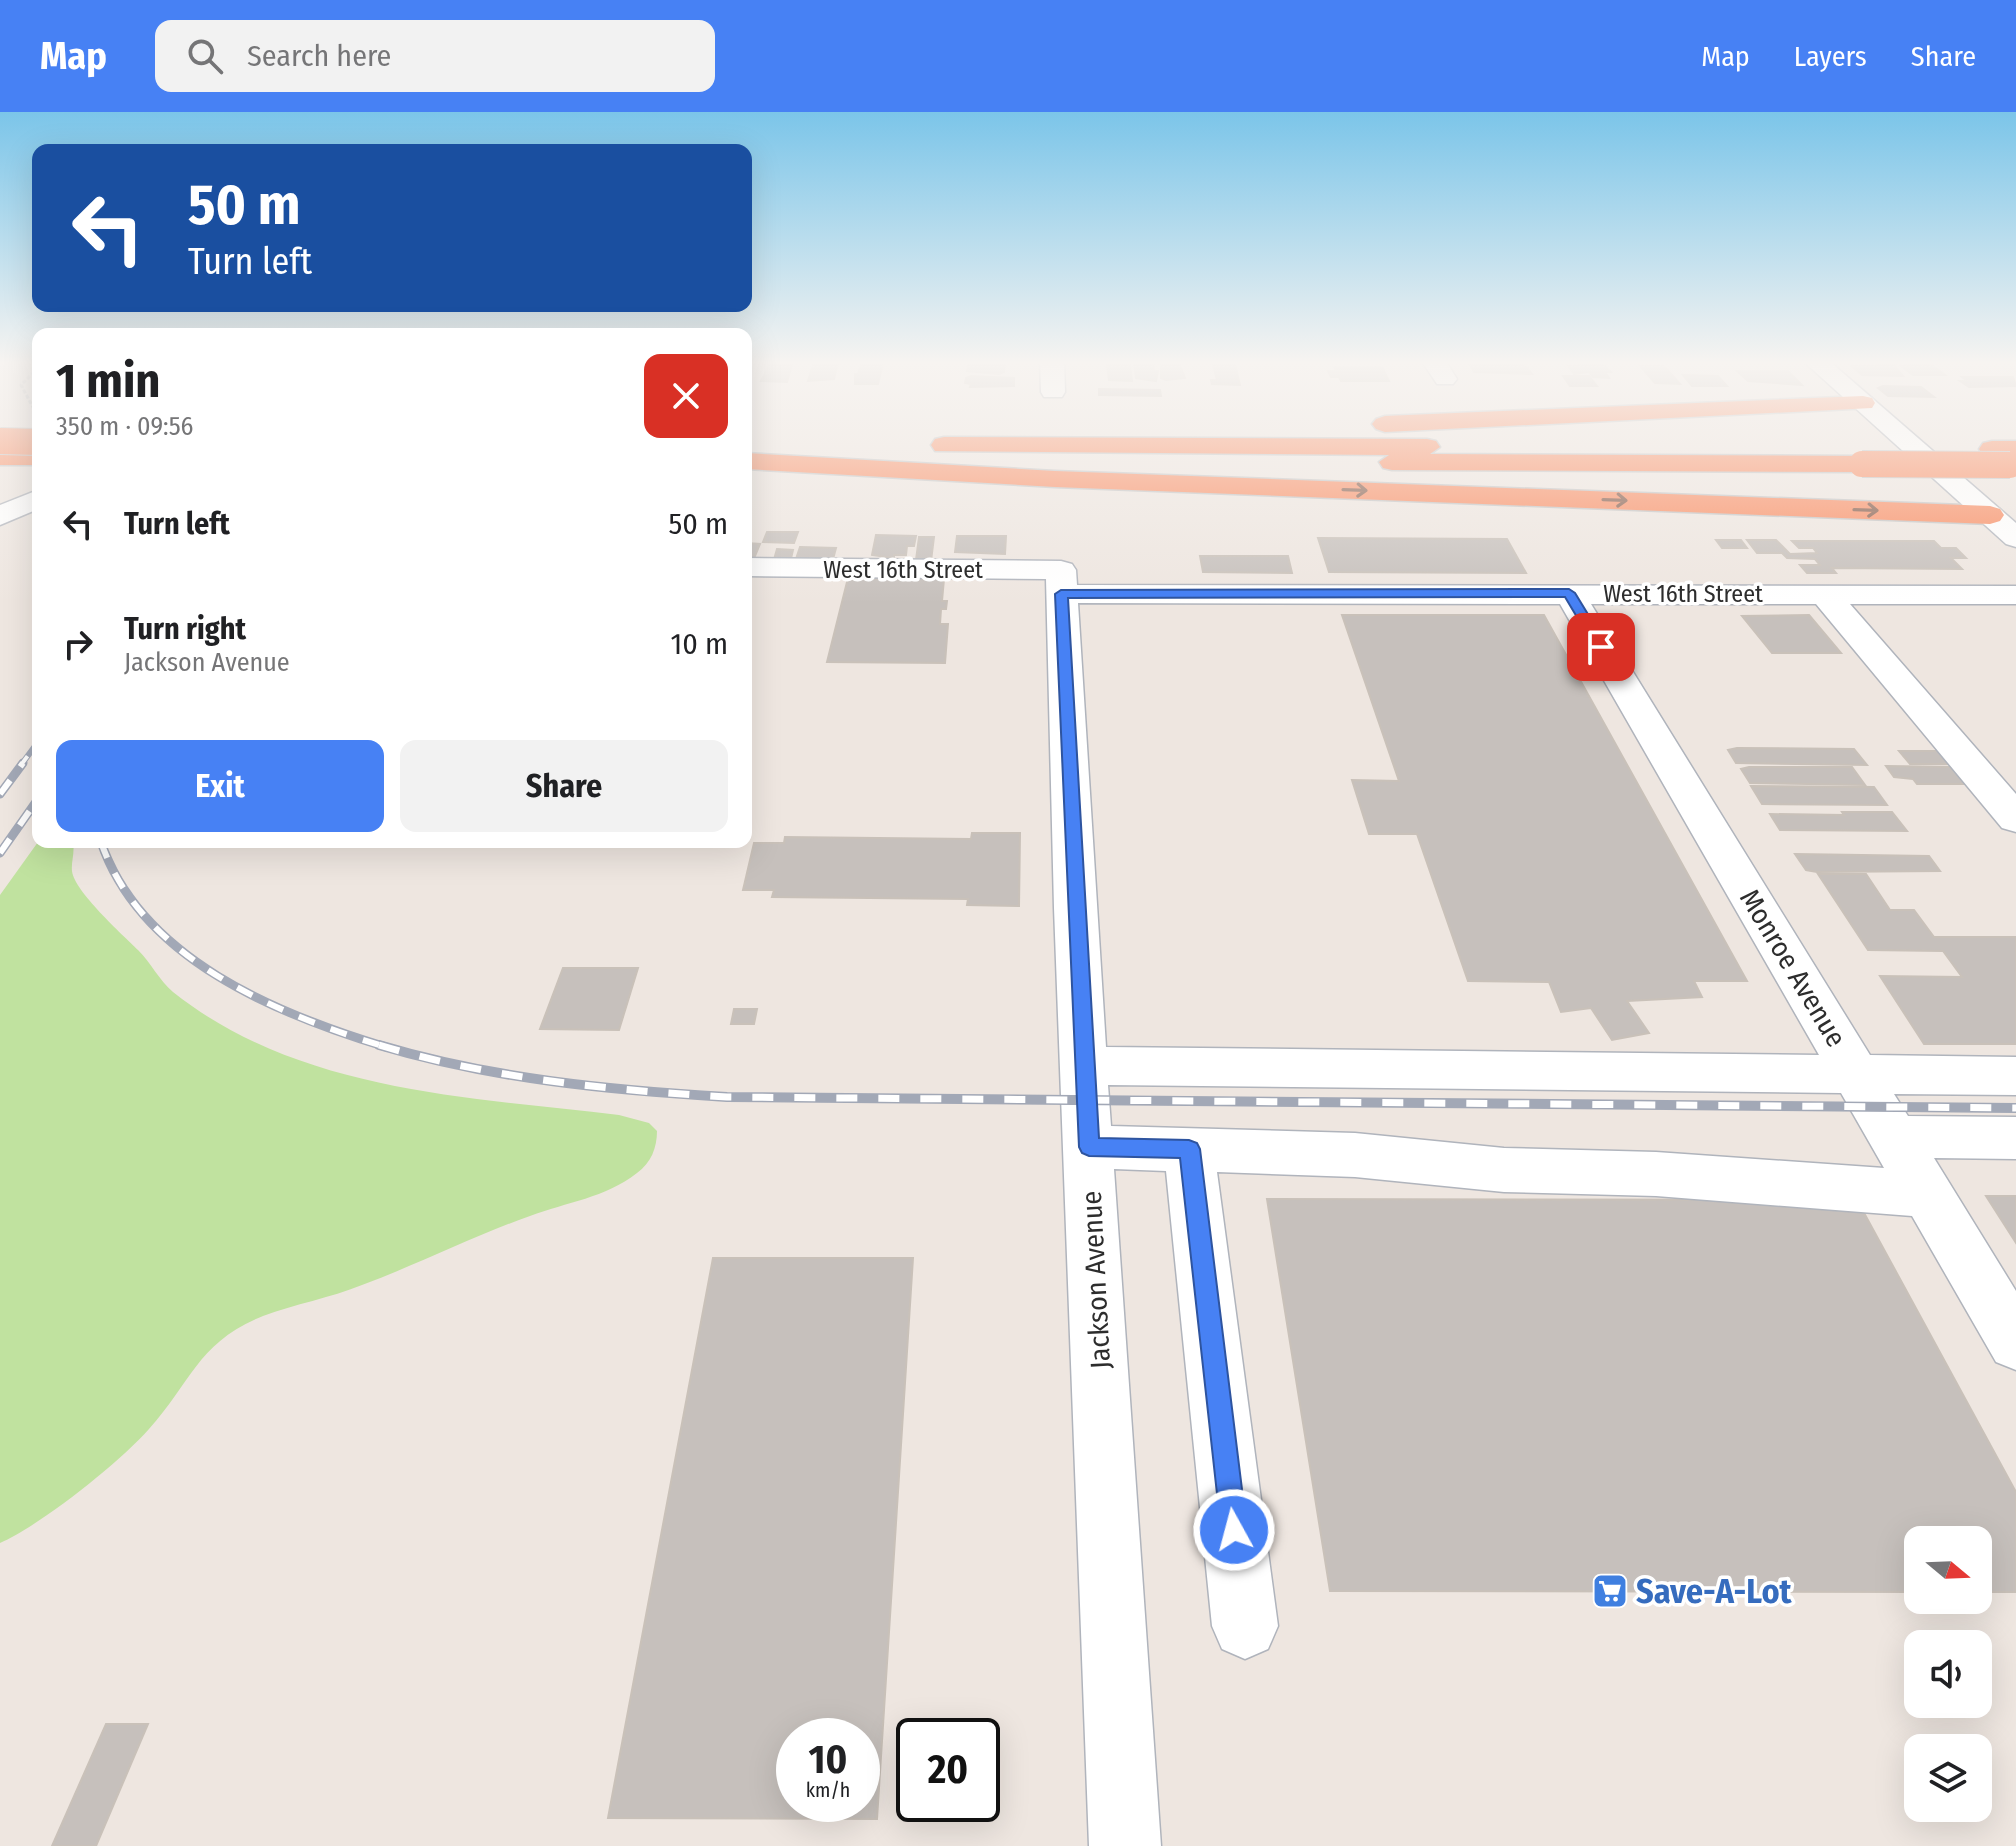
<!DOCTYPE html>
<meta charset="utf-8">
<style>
:root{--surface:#fff;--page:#f2f2f2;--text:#202124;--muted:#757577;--accent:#4781f4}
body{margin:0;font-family:"Fira Sans Condensed",sans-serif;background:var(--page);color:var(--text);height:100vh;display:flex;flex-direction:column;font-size:30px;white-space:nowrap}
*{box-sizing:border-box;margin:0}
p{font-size:26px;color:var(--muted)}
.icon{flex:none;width:44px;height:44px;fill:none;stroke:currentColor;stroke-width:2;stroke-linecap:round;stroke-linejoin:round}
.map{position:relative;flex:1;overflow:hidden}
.drawer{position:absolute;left:32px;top:216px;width:720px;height:520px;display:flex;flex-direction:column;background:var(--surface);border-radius:16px;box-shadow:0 8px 32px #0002}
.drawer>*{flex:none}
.hud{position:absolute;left:32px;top:32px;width:720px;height:168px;border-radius:16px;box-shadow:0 8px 32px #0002;background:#1a4fa0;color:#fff;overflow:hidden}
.needle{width:52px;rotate:109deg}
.tools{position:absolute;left:1904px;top:1414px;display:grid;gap:16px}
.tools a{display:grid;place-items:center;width:88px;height:88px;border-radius:16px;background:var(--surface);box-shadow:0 8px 32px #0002;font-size:40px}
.speed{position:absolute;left:776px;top:1606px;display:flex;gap:16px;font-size:40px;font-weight:700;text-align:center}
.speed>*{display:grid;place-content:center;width:104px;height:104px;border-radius:50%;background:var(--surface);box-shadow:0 8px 32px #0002;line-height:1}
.speed small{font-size:20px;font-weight:400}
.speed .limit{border:4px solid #111;border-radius:12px;background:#fff;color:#111}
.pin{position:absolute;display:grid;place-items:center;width:68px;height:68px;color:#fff;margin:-34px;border-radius:16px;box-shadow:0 4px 12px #0006}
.me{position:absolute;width:88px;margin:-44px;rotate:353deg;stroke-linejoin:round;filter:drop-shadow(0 0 6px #0008)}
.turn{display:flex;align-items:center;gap:28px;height:168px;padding:0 24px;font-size:36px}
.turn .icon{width:104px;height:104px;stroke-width:2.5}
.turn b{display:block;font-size:56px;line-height:68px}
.round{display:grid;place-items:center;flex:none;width:84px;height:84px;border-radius:16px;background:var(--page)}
.summary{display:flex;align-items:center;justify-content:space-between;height:136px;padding:0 24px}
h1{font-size:48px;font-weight:700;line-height:60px}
.button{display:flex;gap:16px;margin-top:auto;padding:16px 24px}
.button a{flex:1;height:92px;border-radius:16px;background:var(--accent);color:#fff;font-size:32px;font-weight:700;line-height:92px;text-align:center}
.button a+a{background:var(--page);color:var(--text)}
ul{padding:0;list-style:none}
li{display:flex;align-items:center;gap:24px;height:120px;padding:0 24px}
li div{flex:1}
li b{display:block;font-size:30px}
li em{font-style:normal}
header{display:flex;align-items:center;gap:48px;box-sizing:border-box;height:112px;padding:0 40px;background:var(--accent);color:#fff}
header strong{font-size:38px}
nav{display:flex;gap:44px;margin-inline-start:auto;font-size:28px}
.search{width:560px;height:72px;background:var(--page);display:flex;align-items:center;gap:20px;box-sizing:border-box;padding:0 28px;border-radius:16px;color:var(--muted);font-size:30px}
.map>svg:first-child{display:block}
</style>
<header>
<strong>Map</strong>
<div class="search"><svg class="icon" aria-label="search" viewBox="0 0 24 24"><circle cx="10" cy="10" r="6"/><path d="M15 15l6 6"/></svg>Search here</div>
<nav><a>Map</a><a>Layers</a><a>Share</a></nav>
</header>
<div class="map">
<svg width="2016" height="1734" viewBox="0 0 2016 1734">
<rect width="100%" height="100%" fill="#eee6e0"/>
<!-- green -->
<path fill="#c0e29f" d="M38,730H73C75,741 71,750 72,759C74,779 123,823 138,838C151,851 159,868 173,880C299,980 467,985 619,1003L649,1011L657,1019C657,1036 651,1051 637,1061C605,1086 567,1090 530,1104C473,1124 419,1152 362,1173C330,1186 295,1192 263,1204C198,1230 192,1269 149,1317C119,1351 41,1413 0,1431V783Z"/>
<!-- building -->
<g fill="#c6c0bc" stroke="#c9c1b9" stroke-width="2" fill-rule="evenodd">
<polygon points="983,248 1005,250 1004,260 999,262 967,259 969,250"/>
<polygon points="771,249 793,249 787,270 761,269"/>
<polygon points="814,250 838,250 834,267 808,269"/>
<polygon points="862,251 883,251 878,272 855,272 855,262 858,262"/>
<polygon points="1134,251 1153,251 1154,259 1158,259 1156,269 1136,266"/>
<polygon points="1161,251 1179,251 1185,266 1166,268 1161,266"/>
<polygon points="1578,251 1605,254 1611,260 1605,260 1609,266 1593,265 1589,260 1574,262 1568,254 1580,254"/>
<polygon points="1879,252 1893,252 1903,264 1862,263 1852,254 1881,254"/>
<polygon points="1907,252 1933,254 1945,263 1913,263 1901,254 1910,254"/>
<polygon points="1107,253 1130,253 1132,269 1109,268"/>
<polygon points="1213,253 1235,253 1240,273 1212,272 1211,268 1217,268"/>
<polygon points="1470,253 1520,253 1527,255 1532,262 1474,260"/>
<polygon points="1640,254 1664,254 1680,272 1655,271"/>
<polygon points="1334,255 1382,255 1389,269 1341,269 1339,265 1331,265 1328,259 1336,259"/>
<polygon points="1737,259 1788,259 1802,273 1748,269"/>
<polygon points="1683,263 1718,264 1727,274 1692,274"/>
<polygon points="971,264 1014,266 1014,274 970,275 971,272 965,271 966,266"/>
<polygon points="1563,264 1589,264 1597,274 1570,274"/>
<polygon points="1962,265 2013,265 2016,274 1969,275 1960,269 1967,269"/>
<polygon points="1883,274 1921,275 1934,285 1888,284 1878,276"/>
<polygon points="1099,277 1160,278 1161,284 1099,283"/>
<polygon points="767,420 798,420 794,431 763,430"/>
<polygon points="876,423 916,424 914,434 907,434 906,443 894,443 894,446 872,443"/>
<polygon points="957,424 1006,424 1005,442 955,440"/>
<polygon points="919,425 934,425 931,449 916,448"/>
<polygon points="1318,426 1507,427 1526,461 1329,460"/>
<polygon points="1716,428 1741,428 1747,436 1722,436"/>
<polygon points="1747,428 1776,428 1790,442 1817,441 1813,436 1799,436 1792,429 1934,429 1941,436 1956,436 1966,446 1951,446 1962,457 1832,456 1836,461 1807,461 1800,453 1820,453 1815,447 1787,446 1782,441 1757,441"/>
<polygon points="746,431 760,432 753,449 746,448"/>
<polygon points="800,435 836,436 832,451 795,450"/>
<polygon points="777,437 793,438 790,451 773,451"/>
<polygon points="1200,444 1288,444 1292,461 1203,460"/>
<polygon points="848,466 944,467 942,489 947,489 946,497 941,497 940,512 948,512 945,551 827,550"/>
<polygon points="1342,503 1544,503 1747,869 1694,869 1702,885 1627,889 1649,921 1612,928 1591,896 1561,900 1549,870 1468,869 1417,722 1369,722 1352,668 1399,669"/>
<polygon points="1809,503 1841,541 1772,541 1742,504"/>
<polygon points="1737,636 1854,637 1867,653 1736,651 1728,638"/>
<polygon points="1899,639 1940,639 1950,652 1910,652"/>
<polygon points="1886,654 1959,655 1966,672 1917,672 1913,667 1894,665"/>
<polygon points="1749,655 1852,655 1865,673 1750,671 1741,657"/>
<polygon points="1751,674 1874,675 1887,693 1762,692"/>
<polygon points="1842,700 1892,700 1907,719 1780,718 1770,702 1844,703"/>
<polygon points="972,721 1020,721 1019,794 967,793 968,787 772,785 774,778 743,778 754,731 784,731 785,725 971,727"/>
<polygon points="1795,742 1929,744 1940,759 1817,760 1806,758"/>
<polygon points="1818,762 1866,762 1890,798 1914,798 1934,825 2016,825 2016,932 1924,932 1880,864 1962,865 1943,839 1868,838"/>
<polygon points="563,856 638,856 619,918 540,917"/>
<polygon points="734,897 757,897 754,912 731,912"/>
<polygon points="1986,1084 2016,1084 2016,1131"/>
<polygon points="1267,1087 1857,1088 2016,1380 2016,1480 1978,1480 1978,1428 1918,1428 1918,1480 1330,1479"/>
<path d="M713,1146H913L877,1707L608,1706ZM794,1624H862V1692H794Z"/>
<polygon points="106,1612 148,1612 96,1734 52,1734"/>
</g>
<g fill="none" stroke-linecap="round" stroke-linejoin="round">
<defs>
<g id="minor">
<polygon points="1040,248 1064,248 1065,280 1062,285 1044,285 1041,280"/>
<polygon points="1421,248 1445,248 1457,267 1453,272 1437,272"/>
<polygon points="1802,248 1828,248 2016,411 2016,435 2006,432"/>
<polygon points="38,378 38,397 0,413 0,393"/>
<path d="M746,446L1061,449L1072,452L1076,458L1077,473L2016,474V492H1850L2016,682V720L2002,716L1816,492H1591L1870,943L2016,945V983L1894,982L1908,1004L2016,1005V1047L1934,1046L2016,1179V1258L1996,1250L1912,1104L1656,1084L1504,1080L1355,1065L1217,1060L1278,1514L1268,1537L1245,1547L1222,1537L1212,1514L1166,1059L1114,1057L1161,1734H1089L1054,796L1046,467L746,464ZM1078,491L1560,492L1819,943L1106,935ZM1108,973L1841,981L1884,1056L1656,1040L1504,1036L1355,1021L1111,1014Z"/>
</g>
<g id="highway">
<polygon points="1863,284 1872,286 1875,291 1872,296 1385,320 1376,317 1372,312 1376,307 1385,304"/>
<polygon points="944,325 1427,327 1436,329 1440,335 1430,342 1862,344 1871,346 1875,352 1871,358 1862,360 1392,358 1383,356 1379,350 1389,343 935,339 931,333 935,327"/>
<polygon points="1992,329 2016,329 2016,345 1983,343 1979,337 1983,331"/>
<rect x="0" y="337" width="38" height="16"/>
<polygon points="746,341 1055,359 1990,394 2000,397 2004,403 2000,409 1990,412 1055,375 746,357"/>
</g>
</defs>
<!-- minor casing -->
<use href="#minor" stroke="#b0b4bc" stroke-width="3"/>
<!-- highway casing -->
<use href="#highway" stroke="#c4c4c4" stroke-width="3"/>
<!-- path -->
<polyline stroke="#c4c4c4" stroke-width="3" stroke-dasharray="4 2" stroke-linecap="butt" points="34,297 21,273 38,256"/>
<!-- minor -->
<use href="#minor" fill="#fff" fill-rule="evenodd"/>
<!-- highway -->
<use href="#highway" fill="#f98b60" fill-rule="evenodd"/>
<defs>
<polyline id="rail-far2" points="21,653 38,630"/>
<g id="rail-far1">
<polyline points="0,682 23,651"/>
<path d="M101,730C141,847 277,902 386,935"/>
<polyline points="0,741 38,687"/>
</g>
<path id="rail" d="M379,933C493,967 609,978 727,985L2016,996"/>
</defs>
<!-- rail-far2 casing -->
<use href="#rail-far2" stroke="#a2a8b6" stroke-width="6"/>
<!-- rail-far1 casing -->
<use href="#rail-far1" stroke="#a2a8b6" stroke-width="9"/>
<!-- rail casing -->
<use href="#rail" stroke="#a2a8b6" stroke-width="10"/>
<!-- rail-far2 -->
<use href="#rail-far2" stroke="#fff" stroke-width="4" stroke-dasharray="11" stroke-linecap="butt"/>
<!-- rail-far1 -->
<use href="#rail-far1" stroke="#fff" stroke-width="6" stroke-dasharray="17" stroke-linecap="butt"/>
<!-- rail -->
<use href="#rail" stroke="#fff" stroke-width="7" stroke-dasharray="21" stroke-linecap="butt"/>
<defs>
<g id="highway-bridge">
<polyline points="0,329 38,330"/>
<polyline points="1862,352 2010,353"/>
</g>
</defs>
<!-- highway-bridge casing -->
<use href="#highway-bridge" stroke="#c4c4c4" stroke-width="28" stroke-linecap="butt"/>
<!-- highway-bridge -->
<use href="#highway-bridge" stroke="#f98b60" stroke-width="26"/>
</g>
<!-- one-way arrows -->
<defs><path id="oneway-shaft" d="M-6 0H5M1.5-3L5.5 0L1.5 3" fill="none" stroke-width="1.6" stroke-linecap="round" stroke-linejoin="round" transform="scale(2)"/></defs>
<g stroke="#7f5341">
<use href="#oneway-shaft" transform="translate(1355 378) rotate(2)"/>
<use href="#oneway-shaft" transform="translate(1615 388) rotate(2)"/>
<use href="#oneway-shaft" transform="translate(1866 398) rotate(2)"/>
</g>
<!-- sky -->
<linearGradient id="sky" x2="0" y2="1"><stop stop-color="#7bc5e9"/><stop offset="0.51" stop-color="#f7f4f1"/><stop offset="1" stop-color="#f7f4f1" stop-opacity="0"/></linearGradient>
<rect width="2016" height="491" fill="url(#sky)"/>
<!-- route -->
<polygon fill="#4781f4" stroke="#2e549f" stroke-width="2" points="1569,477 1575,481 1608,535 1606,537 1596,537 1565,485 1068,486 1099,1026 1189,1028 1197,1031 1200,1037 1247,1418 1243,1427 1234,1431 1224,1427 1221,1418 1180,1046 1089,1044 1082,1041 1079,1035 1055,482 1061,478"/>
<!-- icons -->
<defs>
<symbol id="supermarket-square" viewBox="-11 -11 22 22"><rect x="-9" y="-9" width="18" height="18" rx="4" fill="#3f7fe0" stroke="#fff"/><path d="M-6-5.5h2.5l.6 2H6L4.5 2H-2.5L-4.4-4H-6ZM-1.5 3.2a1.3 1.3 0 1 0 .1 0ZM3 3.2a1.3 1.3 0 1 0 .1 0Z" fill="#fff"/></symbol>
</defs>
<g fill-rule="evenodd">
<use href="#supermarket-square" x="1590" y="1459" width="40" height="40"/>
</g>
<g text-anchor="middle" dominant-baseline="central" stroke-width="7" stroke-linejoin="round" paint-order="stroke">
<!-- far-street labels -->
<g font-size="24" fill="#2d2d2d" stroke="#fff">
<text x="903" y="458">West 16th Street</text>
<text x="1683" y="482">West 16th Street</text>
</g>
<!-- street labels -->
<g font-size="28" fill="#2d2d2d" stroke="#fff">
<text transform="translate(1793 856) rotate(59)">Monroe Avenue</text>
<text transform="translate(1096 1168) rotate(-93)">Jackson Avenue</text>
</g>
<!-- near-shop labels -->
<g font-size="34" font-weight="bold" fill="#366cbe" stroke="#fff" text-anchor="start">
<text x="1636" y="1479">Save-A-Lot</text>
</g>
</g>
</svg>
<div class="tools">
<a><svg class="needle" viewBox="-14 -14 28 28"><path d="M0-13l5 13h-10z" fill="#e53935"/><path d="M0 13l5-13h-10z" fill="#757577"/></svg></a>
<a><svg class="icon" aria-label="sound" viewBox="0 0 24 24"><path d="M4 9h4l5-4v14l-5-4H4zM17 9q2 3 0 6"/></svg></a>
<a><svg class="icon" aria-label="layers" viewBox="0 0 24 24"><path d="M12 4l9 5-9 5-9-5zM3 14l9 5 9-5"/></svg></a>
</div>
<div class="speed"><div>10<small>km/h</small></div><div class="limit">20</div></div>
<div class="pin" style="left:1601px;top:535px;background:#d93025"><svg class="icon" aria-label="arrive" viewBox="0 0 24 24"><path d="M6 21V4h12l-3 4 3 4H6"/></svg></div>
<svg class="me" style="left:1234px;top:1418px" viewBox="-20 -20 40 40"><circle r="17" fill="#4781f4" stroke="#fff" stroke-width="3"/><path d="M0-11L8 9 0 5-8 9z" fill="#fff"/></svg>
<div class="hud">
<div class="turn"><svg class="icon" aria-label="left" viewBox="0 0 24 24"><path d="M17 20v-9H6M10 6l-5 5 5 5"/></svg><div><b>50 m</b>Turn left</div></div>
</div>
<section class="drawer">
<div class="summary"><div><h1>1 min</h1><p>350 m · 09:56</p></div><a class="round" style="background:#d93025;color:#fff"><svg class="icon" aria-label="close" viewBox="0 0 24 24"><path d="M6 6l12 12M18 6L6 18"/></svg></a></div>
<ul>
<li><svg class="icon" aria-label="left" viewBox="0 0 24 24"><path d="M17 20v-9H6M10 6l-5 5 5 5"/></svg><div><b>Turn left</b></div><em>50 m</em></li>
<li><svg class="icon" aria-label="right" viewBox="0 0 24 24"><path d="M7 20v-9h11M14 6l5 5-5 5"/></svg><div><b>Turn right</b><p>Jackson Avenue</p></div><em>10 m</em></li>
</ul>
<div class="button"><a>Exit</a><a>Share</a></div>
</section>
</div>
